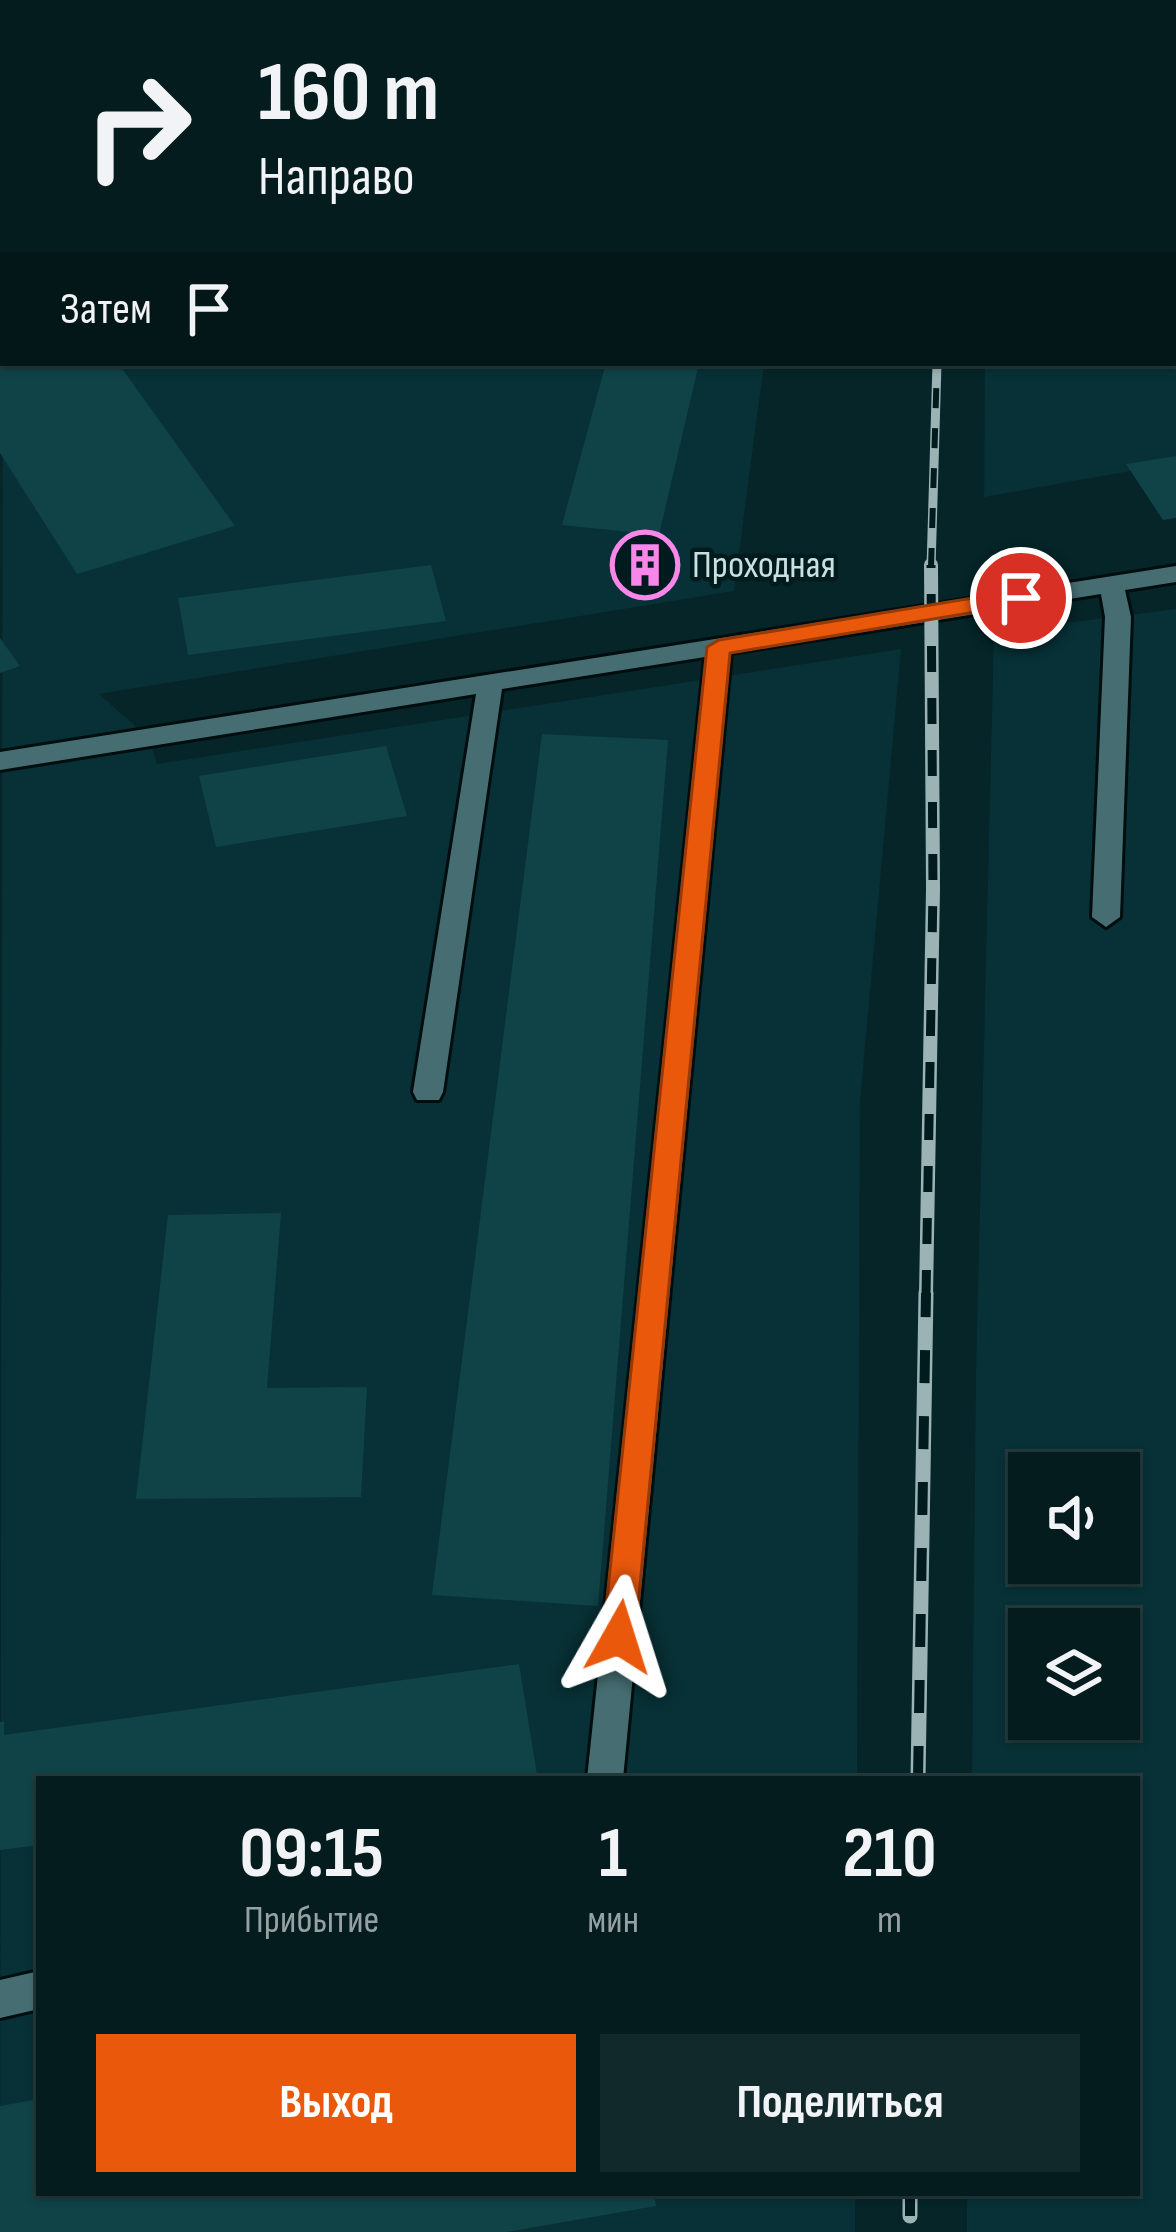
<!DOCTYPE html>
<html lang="ru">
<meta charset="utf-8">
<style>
:root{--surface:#041c1e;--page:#12292b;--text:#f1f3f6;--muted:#97a1a4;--line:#253a3c;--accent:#ea580c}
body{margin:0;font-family:"Sofia Sans Condensed",sans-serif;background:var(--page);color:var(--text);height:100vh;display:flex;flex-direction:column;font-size:45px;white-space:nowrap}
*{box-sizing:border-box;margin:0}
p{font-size:39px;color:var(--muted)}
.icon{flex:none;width:66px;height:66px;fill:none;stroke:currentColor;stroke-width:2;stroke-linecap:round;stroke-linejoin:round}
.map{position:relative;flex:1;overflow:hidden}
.side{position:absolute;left:36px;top:1776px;width:1104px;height:420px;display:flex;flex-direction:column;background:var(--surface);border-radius:0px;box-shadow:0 3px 9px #0004,0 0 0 3px var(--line)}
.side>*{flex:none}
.top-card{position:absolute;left:0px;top:0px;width:1176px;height:366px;box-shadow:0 3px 9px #0004,0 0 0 3px var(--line);background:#041c1e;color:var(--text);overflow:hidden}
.controls{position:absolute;left:1008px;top:1452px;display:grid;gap:24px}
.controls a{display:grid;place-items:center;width:132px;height:132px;border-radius:0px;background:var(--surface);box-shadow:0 3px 9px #0004,0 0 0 3px var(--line);font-size:60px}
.pin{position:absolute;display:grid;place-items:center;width:102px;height:102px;color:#fff;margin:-51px;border:6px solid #fff;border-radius:50%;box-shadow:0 3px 12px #0007}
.me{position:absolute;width:132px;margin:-66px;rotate:6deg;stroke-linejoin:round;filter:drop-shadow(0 0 9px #0008)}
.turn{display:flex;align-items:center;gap:42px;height:252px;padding:0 60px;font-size:54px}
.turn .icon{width:156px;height:156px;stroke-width:2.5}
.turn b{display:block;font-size:84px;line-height:102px}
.then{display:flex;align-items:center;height:114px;padding:0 60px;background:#0003;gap:24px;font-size:45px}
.eta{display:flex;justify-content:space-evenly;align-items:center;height:204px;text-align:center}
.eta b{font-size:72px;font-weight:700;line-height:84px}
.cta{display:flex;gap:24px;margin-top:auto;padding:24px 60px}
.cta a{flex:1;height:138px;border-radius:0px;background:var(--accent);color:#fff;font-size:48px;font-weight:700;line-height:138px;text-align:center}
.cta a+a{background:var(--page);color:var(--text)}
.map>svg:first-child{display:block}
</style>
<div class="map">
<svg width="1176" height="2232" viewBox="0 0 1176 2232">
<rect width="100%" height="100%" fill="#052528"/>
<!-- built -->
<g fill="#073136" fill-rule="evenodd">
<polygon points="1039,0 1176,0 1176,463 984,497 985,363 1173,363 1173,3 1037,3"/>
<polygon points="3,227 3,363 764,363 734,591 99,694 149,738 157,764 901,649 860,1102 857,1779 39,1779 39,2193 855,2193 855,2232 0,2232"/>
<path d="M1176,609V2232H967V2193H1137V1779H972L976,1373L994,632ZM1029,1473H1119V1563H1029ZM1029,1629H1119V1719H1029Z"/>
</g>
<!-- building -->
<g fill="#0f4348">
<polygon points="0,363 118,363 235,526 77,574 0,453"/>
<polygon points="606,363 699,363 659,535 562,525"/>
<polygon points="1176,456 1176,518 1163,520 1126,464"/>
<polygon points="620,551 671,553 670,577 618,576"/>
<polygon points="431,565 446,621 188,655 178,598"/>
<polygon points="0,638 20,666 0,673"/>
<polygon points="542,734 668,740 598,1606 432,1595"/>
<polygon points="386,746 407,816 216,847 199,776"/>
<polygon points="281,1213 267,1388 367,1387 361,1497 136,1499 168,1215"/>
<polygon points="519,1664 537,1775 509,1779 39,1779 39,1845 0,1850 0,1722 4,1722 4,1735"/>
<polygon points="39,2099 39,2193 654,2193 656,2206 506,2232 0,2232 0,2106"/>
</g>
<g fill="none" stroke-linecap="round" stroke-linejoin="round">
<defs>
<g id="minor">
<polygon points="287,0 315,0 285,3"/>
<polygon points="3,84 3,96 0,97 0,85"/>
<polygon points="1176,566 1176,582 1125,590 1131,617 1120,917 1106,927 1092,917 1105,617 1101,594 731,653 623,1779 587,1779 705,657 502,689 443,1092 439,1100 417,1100 413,1092 476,694 0,770 0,752"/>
<polygon points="39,1971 39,2009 0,2018 0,1980"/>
</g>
</defs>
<!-- minor casing -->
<use href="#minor" stroke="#000d0f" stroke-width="6"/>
<!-- minor -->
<use href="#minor" fill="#466e72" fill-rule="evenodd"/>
<defs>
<g id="rail-far2">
<polyline points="99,3 111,0"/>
<polyline points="607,3 617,0"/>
<polyline points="931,568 937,363"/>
</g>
<polyline id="rail-far1" points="926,1296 933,889 931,565"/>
<g id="rail">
<polyline points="918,1779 926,1293"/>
<polyline points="910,2193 910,2216"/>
</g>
</defs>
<!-- rail-far2 casing -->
<use href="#rail-far2" stroke="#9cb3b5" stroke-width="9"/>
<!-- rail-far1 casing -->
<use href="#rail-far1" stroke="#9cb3b5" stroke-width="14"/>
<!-- rail casing -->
<use href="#rail" stroke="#9cb3b5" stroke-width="15"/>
<!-- rail-far2 -->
<use href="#rail-far2" stroke="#001b1e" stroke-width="6" stroke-dasharray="20" stroke-linecap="butt"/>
<!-- rail-far1 -->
<use href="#rail-far1" stroke="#001b1e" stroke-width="9" stroke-dasharray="26" stroke-linecap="butt"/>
<!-- rail -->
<use href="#rail" stroke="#001b1e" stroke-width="10" stroke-dasharray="33" stroke-linecap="butt"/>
</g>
<!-- route -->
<polygon fill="#ea580c" stroke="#983908" stroke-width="3" points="1021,590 1029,593 1029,603 730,653 635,1637 630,1647 619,1651 608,1647 603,1637 707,647 719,640"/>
<!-- icons -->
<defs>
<symbol id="building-ring" viewBox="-11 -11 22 22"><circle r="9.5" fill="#001b1e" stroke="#f987e9" stroke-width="1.5"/><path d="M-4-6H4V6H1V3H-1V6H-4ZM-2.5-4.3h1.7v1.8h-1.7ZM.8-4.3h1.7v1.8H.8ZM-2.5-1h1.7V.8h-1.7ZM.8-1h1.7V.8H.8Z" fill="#f987e9"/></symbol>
</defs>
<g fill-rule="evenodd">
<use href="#building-ring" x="607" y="527" width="76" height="76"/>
</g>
<g text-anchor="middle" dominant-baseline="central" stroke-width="9" stroke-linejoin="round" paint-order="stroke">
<!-- poi labels -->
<g font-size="39" fill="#cadfe1" stroke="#001b1e" text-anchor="start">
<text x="692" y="565">Проходная</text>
</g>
</g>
</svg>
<div class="controls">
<a><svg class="icon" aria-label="sound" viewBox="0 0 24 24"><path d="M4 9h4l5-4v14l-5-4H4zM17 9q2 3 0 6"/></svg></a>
<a><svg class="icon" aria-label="layers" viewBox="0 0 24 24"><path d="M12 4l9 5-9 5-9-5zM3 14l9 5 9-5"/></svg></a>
</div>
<div class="pin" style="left:1021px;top:598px;background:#d93025"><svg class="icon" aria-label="arrive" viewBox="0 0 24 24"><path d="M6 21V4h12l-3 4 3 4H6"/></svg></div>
<svg class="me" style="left:619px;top:1637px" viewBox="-20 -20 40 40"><path d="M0-17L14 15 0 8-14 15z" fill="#ea580c" stroke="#fff" stroke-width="4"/></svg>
<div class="top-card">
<div class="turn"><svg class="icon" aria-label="right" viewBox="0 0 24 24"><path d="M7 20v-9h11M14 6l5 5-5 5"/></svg><div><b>160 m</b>Направо</div></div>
<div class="then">Затем<svg class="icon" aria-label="arrive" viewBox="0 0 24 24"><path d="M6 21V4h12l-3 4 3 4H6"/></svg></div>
</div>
<section class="side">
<div class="eta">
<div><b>09:15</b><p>Прибытие</p></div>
<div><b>1</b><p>мин</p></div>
<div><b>210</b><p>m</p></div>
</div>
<div class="cta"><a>Выход</a><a>Поделиться</a></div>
</section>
</div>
